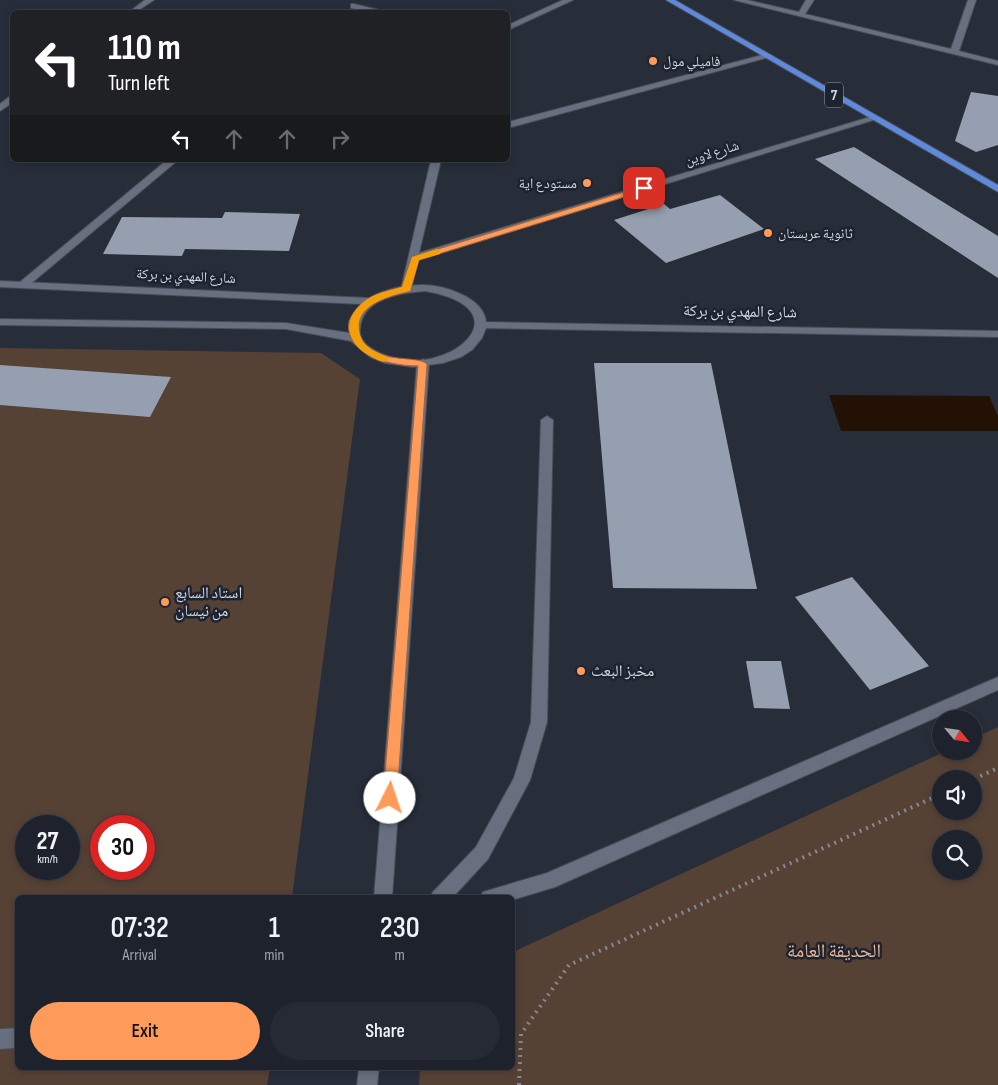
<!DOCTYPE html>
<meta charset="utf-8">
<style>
:root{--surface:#1d222c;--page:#252a34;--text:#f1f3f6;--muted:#a0a4a9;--line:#3b3f48;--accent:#ff9b5a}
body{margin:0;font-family:"Sofia Sans Condensed","Noto Naskh Arabic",sans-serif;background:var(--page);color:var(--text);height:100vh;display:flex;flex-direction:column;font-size:19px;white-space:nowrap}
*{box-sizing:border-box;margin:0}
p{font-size:16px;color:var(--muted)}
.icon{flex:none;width:28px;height:28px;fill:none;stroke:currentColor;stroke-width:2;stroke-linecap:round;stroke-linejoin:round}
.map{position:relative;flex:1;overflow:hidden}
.panel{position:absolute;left:15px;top:895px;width:500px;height:175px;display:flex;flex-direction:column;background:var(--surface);border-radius:8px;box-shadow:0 2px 8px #0003,0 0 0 1px var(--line)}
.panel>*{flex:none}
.hud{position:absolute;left:10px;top:10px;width:500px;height:152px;border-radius:8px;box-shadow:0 2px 8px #0003,0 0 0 1px var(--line);background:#202124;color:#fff;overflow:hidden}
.needle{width:32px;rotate:119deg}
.fabs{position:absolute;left:932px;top:710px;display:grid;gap:10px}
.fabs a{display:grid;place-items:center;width:50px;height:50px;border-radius:50%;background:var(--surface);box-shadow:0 2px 8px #0003,0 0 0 1px var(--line);font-size:25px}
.speed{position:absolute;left:15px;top:815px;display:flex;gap:10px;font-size:25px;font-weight:700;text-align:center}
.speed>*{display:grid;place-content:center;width:65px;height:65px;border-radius:50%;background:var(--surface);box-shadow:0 2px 8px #0003,0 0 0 1px var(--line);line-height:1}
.speed small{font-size:12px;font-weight:400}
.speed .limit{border:8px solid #d22;background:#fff;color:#111}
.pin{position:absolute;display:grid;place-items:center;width:42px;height:42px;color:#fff;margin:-21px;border-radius:10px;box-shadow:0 2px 8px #0006}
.me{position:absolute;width:55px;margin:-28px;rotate:4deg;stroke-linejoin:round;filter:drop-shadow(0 0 4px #0008)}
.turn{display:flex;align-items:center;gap:18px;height:105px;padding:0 15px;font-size:22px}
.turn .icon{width:65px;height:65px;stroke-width:2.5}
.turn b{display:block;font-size:35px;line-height:42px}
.lanes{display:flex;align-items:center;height:48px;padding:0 15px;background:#0003;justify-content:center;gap:25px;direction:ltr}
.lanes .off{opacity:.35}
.eta{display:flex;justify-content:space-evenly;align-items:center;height:85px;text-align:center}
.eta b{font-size:30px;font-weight:600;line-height:35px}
.primary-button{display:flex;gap:10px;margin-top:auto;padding:10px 15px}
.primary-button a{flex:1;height:58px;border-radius:30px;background:var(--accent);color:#111;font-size:20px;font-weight:600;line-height:58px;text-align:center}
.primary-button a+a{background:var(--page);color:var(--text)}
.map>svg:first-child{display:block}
</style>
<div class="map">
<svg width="998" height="1085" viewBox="0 0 998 1085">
<rect width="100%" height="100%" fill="#272e3a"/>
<!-- green -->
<g fill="#564135" fill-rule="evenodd">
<path d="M0,348L321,353L360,379L292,897L18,898V1068H270L267,1085H0ZM26,826H69V869H26ZM101,826H144V869H101Z"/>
<path d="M998,727V1085H419L420,1068H512L513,952L946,751H974V738ZM941,779H974V811H941ZM941,839H974V871H941Z"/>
</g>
<!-- water -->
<polygon fill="#241105" points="829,395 989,396 998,416 998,431 841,431"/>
<!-- building -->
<g fill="#969faf">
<polygon points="971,92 998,96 998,145 976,152 955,141"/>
<polygon points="854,147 998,236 998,278 815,159"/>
<polygon points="720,195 764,229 666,263 614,220 664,204 670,209"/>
<polygon points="225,212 300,214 289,251 185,249 182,256 103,254 122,217 222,218"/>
<polygon points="594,363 711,363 757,589 613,588"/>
<polygon points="0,365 171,377 150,417 0,405"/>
<polygon points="852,577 929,666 870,690 795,597"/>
<polygon points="746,661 781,661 790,709 754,708"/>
</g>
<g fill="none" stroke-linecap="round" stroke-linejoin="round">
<defs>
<g id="service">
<polygon points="547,416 553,420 547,722 530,780 488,859 452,898 430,898 433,892 476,847 514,778 531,722 541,420"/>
<polygon points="18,1028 18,1048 0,1049 0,1029"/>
</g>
<g id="minor">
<polygon points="145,0 154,0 136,12 129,12"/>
<polygon points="563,0 573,0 508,30 508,25"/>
<polygon points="734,0 747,0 799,12 806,0 814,0 805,14 951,49 968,0 976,0 959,51 998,61 998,65"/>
<polygon points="354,4 379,10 380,12 369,12 351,8 351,4"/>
<polygon points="766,54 773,56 508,128 508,122"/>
<polygon points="9,97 12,97 12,103 0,111 0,104"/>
<polygon points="870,117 877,119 418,260 411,289 406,292 401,289 431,160 441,160 419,253"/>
<polygon points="167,160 178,160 28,286 20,286 20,282"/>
<polygon points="423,359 429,363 392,898 374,898 417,363"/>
<polygon points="998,677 998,690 555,887 512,900 512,898 480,898 483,892 547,873"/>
<polygon points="359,1068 379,1068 377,1085 357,1085"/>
</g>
<path id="tertiary" d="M0,281L369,298C385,289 405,285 423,285C443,285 484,297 486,322L998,331V337L486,328L482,338L472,350L461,357L443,363L413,367L385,363L370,357L351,341L286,329L0,325V319L286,323L349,333V321L361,304L0,287ZM425,291C529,309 447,381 385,355C374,351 359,343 360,330C361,298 400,293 425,291Z"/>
<polygon id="trunk" points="666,0 675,0 998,185 998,192"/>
</defs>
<!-- service casing -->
<use href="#service" stroke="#474c57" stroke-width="2"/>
<!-- minor casing -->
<use href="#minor" stroke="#474c57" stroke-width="2"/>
<!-- tertiary casing -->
<use href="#tertiary" stroke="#474c57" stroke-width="2"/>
<!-- trunk casing -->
<use href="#trunk" stroke="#474c57" stroke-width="2"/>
<!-- path -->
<g stroke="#848994" stroke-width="4" stroke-dasharray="2 5" stroke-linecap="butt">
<polyline points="974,779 998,768"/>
<polyline points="519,1085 521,1034 569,965 941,794"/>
</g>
<!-- service -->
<use href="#service" fill="#68707f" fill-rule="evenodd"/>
<!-- minor -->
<use href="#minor" fill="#68707f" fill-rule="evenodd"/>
<!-- tertiary -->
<use href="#tertiary" fill="#68707f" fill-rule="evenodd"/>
<!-- trunk -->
<use href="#trunk" fill="#5f89da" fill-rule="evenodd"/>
</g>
<!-- route -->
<path fill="#ff9b5a" stroke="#a6653a" d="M644,186L648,188L647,190L419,260L410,291C389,296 349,307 360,336C370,366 417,354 427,364L397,798L395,803L390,805L385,803L383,798L418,366C341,365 318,306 402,287L412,257Z"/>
<!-- slow -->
<path fill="#f59e0b" d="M437,249L440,250V254L419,260L410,291C391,295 355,304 359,330C360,337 362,341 367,346C373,351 381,354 388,357V361C381,363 376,359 370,356C343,342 343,314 369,298C379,292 391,290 402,287L412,257Z"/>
<!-- markers -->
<g fill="#ff9b5a" stroke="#1d2430" stroke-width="2">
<circle cx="653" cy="61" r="5"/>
<circle cx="587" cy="183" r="5"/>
<circle cx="768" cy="233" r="5"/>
<circle cx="165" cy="602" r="5"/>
<circle cx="581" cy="671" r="5"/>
</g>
<g text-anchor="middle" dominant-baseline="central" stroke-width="5" stroke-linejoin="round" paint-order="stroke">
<!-- far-poi labels -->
<g font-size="14" fill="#d4d8e1" stroke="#1d2430" text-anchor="start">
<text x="663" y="61">فاميلي مول</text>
<text x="577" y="183" text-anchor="end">مستودع اية</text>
<text x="778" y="233">ثانوية عربستان</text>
</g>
<!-- far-street labels -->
<g font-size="14" fill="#d4d8e1" stroke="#1d2430">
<text transform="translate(712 153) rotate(-17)">شارع لاوين</text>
<text transform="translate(186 276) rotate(3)">شارع المهدي بن بركة</text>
</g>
<!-- shield labels -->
<rect fill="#1d2430" stroke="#9da2ac" stroke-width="1" x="825" y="82.5" width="18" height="25" rx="4"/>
<g font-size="15" font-weight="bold" fill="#d4d8e1">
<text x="834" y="95">7</text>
</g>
<!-- street labels -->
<g font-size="16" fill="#d4d8e1" stroke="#1d2430">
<text transform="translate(740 312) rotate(1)">شارع المهدي بن بركة</text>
</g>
<!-- poi labels -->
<g font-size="16" fill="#d4d8e1" stroke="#1d2430" text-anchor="start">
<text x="175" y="593">استاد السابع<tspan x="175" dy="18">من نيسان</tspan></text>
<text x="591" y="671">مخبز البعث</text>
</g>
<!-- near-park labels -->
<g font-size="19" fill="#e7b598" stroke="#1d2430">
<text x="834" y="951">الحديقة العامة</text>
</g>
</g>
</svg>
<div class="fabs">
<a><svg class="needle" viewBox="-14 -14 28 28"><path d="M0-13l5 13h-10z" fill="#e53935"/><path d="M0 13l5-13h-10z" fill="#a0a4a9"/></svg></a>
<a><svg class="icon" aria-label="sound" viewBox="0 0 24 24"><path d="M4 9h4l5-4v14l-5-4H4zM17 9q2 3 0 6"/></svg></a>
<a><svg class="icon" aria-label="search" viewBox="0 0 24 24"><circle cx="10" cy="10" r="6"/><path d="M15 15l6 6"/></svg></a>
</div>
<div class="speed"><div>27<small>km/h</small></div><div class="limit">30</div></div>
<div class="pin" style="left:644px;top:188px;background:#d93025"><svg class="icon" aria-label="arrive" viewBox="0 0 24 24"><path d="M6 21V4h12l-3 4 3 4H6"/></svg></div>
<svg class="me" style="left:390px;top:798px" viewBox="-20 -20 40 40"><circle r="19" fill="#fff"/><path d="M0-13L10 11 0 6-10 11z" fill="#ff9b5a"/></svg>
<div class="hud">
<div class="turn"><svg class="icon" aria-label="left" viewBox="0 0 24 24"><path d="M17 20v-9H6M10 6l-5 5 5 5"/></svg><div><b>110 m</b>Turn left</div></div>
<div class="lanes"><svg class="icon" aria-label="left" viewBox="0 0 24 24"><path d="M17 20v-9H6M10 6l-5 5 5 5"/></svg><svg class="icon off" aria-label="ahead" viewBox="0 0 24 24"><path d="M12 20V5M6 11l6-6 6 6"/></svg><svg class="icon off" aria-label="ahead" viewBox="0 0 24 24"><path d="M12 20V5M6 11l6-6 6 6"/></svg><svg class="icon off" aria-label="right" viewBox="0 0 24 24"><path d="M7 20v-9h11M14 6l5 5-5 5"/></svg></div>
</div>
<section class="panel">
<div class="eta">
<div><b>07:32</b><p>Arrival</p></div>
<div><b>1</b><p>min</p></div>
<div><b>230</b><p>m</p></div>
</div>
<div class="primary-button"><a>Exit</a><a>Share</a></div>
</section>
</div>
